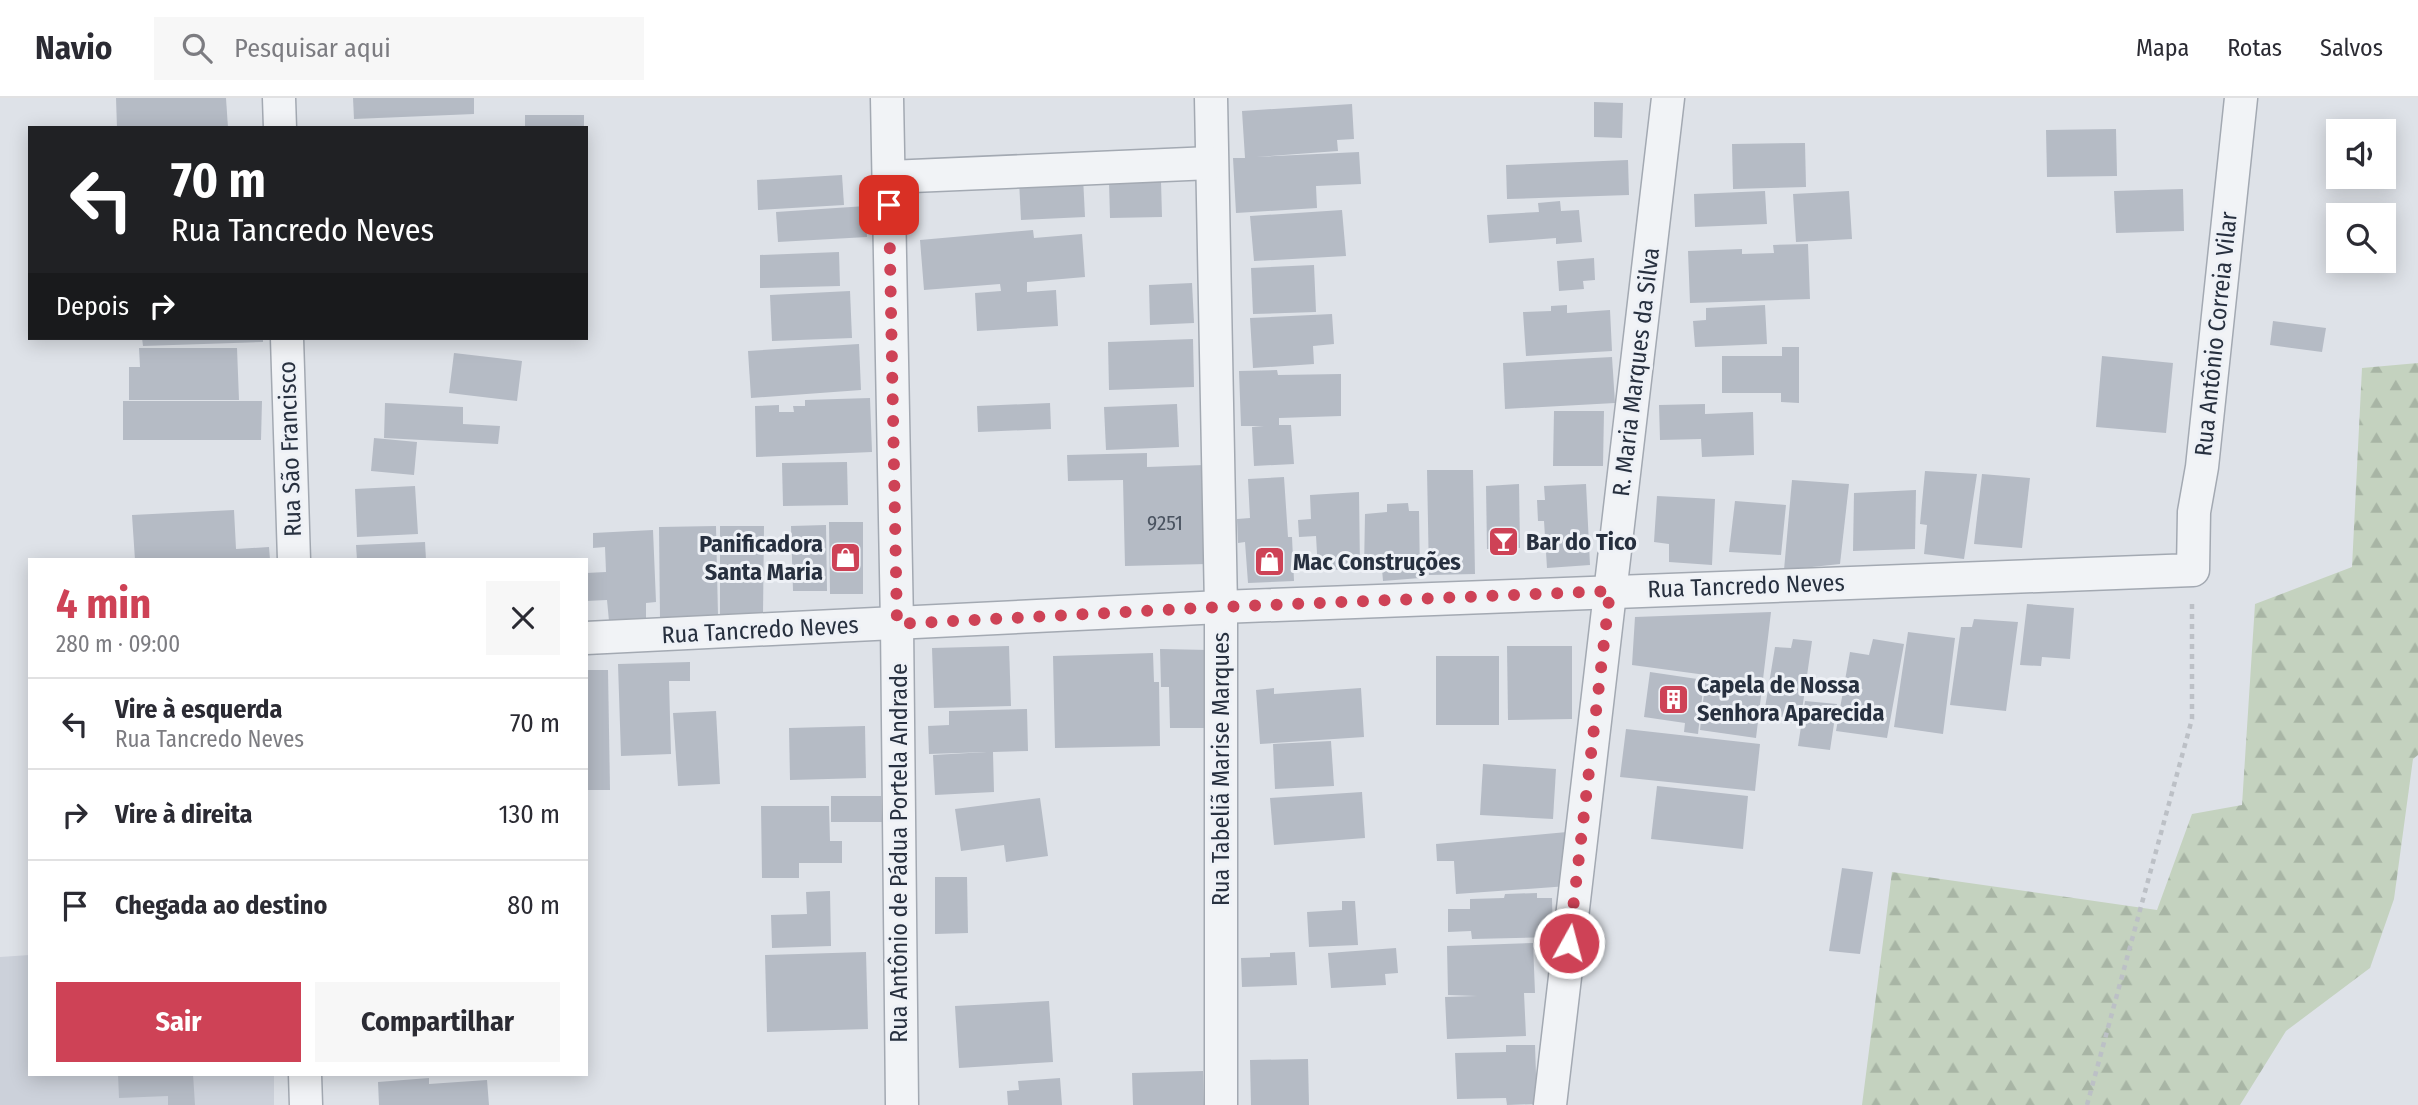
<!DOCTYPE html>
<html lang="pt">
<meta charset="utf-8">
<style>
:root{--surface:#fff;--page:#f7f7f7;--text:#2b2b33;--muted:#7c7c81;--line:#e1e1e2;--accent:#ce4256}
body{margin:0;font-family:"Fira Sans Condensed",sans-serif;background:var(--page);color:var(--text);height:100vh;display:flex;flex-direction:column;font-size:26px;white-space:nowrap}
*{box-sizing:border-box;margin:0}
p{font-size:23px;color:var(--muted)}
.icon{flex:none;width:38px;height:38px;fill:none;stroke:currentColor;stroke-width:2;stroke-linecap:round;stroke-linejoin:round}
.map{position:relative;flex:1;overflow:hidden}
.drawer{position:absolute;left:28px;top:460px;width:560px;height:518px;display:flex;flex-direction:column;background:var(--surface);border-radius:0px;box-shadow:0 4px 18px #0003}
.drawer>*{flex:none}
.top-card{position:absolute;left:28px;top:28px;width:560px;height:214px;border-radius:0px;box-shadow:0 4px 18px #0003;background:#202124;color:#fff;overflow:hidden}
.fabs{position:absolute;left:2326px;top:21px;display:grid;gap:14px}
.fabs a{display:grid;place-items:center;width:70px;height:70px;border-radius:0px;background:var(--surface);box-shadow:0 4px 18px #0003;font-size:35px}
.pin{position:absolute;display:grid;place-items:center;width:60px;height:60px;color:#fff;margin:-30px;border-radius:14px;box-shadow:0 4px 10px #0006}
.me{position:absolute;width:77px;margin:-38px;rotate:7deg;stroke-linejoin:round;filter:drop-shadow(0 0 5px #0008)}
.turn{display:flex;align-items:center;gap:24px;height:147px;padding:0 28px;font-size:32px}
.turn .icon{width:91px;height:91px;stroke-width:2.5}
.turn b{display:block;font-size:49px;line-height:60px}
.then{display:flex;align-items:center;height:66px;padding:0 28px;background:#0003;gap:14px;font-size:26px}
.round{display:grid;place-items:center;flex:none;width:74px;height:74px;border-radius:0px;background:var(--page)}
.overview{display:flex;align-items:center;justify-content:space-between;height:119px;padding:0 28px}
h1{font-size:42px;font-weight:700;line-height:52px;color:var(--accent)}
.button{display:flex;gap:14px;margin-top:auto;padding:14px 28px}
.button a{flex:1;height:80px;border-radius:0px;background:var(--accent);color:#fff;font-size:28px;font-weight:700;line-height:80px;text-align:center}
.button a+a{background:var(--page);color:var(--text)}
ul{padding:0;list-style:none}
li{display:flex;align-items:center;gap:21px;height:91px;padding:0 28px;border-top:2px solid var(--line)}
li div{flex:1}
li b{display:block;font-size:26px}
li em{font-style:normal}
header{display:flex;align-items:center;gap:42px;box-sizing:border-box;height:98px;padding:0 35px;background:var(--surface);border-bottom:2px solid var(--line)}
header strong{font-size:33px}
nav{display:flex;gap:38px;margin-inline-start:auto;font-size:24px}
.search{width:490px;height:63px;background:var(--page);display:flex;align-items:center;gap:18px;box-sizing:border-box;padding:0 24px;border-radius:0px;color:var(--muted);font-size:26px}
.map>svg:first-child{display:block}
</style>
<header>
<strong>Navio</strong>
<div class="search"><svg class="icon" aria-label="search" viewBox="0 0 24 24"><circle cx="10" cy="10" r="6"/><path d="M15 15l6 6"/></svg>Pesquisar aqui</div>
<nav><a>Mapa</a><a>Rotas</a><a>Salvos</a></nav>
</header>
<div class="map">
<svg width="2418" height="1007" viewBox="0 0 2418 1007">
<defs>
<pattern id="forest-firs" width="22" height="20" patternUnits="userSpaceOnUse" patternTransform="scale(1.75)"><rect width="22" height="20" fill="#c4d2bf"/><path d="M5 1l3.5 6h-7zM16 11l3.5 6h-7z" fill="#a8b5a5"/></pattern>
</defs>
<rect width="100%" height="100%" fill="#dee2e8"/>
<!-- built -->
<polygon fill="#ccd1da" points="30,857 30,976 274,977 274,1007 0,1007 0,859"/>
<!-- forest -->
<polygon fill="url(#forest-firs)" points="2418,265 2418,657 2413,661 2394,801 2370,870 2286,933 2240,1007 1862,1007 1892,774 2157,812 2192,716 2242,707 2255,506 2352,469 2362,270"/>
<!-- building -->
<g fill="#b5bbc5">
<polygon points="116,0 226,0 228,30 117,30"/>
<polygon points="353,0 474,0 474,16 354,21"/>
<polygon points="1594,4 1623,5 1622,40 1594,39"/>
<polygon points="1352,6 1354,41 1337,42 1338,53 1256,59 1359,54 1361,86 1316,88 1317,110 1236,115 1233,60 1245,60 1242,13"/>
<rect x="525" y="17" width="59" height="13"/>
<polygon points="2116,31 2117,78 2047,79 2046,32"/>
<polygon points="1805,45 1806,89 1733,91 1732,46"/>
<polygon points="1628,62 1629,97 1507,101 1506,67"/>
<polygon points="842,77 844,107 758,112 757,82"/>
<polygon points="1083,79 1085,119 1021,122 1019,82"/>
<polygon points="1161,83 1162,119 1110,120 1109,84"/>
<polygon points="2183,91 2184,133 2116,135 2114,93"/>
<polygon points="1765,93 1767,126 1695,129 1694,96"/>
<polygon points="1849,93 1852,141 1796,144 1793,96"/>
<polygon points="1560,103 1561,113 1579,112 1582,144 1556,146 1556,140 1489,145 1487,117 1539,114 1538,105"/>
<polygon points="866,108 867,139 778,144 776,114"/>
<polygon points="1342,112 1346,158 1254,163 1250,118"/>
<polygon points="1033,132 1034,140 1082,136 1085,179 1027,184 1027,194 1056,192 1058,228 977,233 975,195 1001,193 1000,186 924,192 920,142"/>
<polygon points="1808,146 1810,201 1690,205 1688,153 1742,151 1742,156 1774,155 1773,147"/>
<polygon points="839,154 840,188 760,190 760,157"/>
<polygon points="1594,160 1595,182 1583,183 1584,191 1559,193 1557,163"/>
<polygon points="1314,167 1316,214 1253,216 1251,170"/>
<polygon points="1192,185 1194,225 1150,227 1149,187"/>
<polygon points="850,193 852,240 772,243 770,197"/>
<polygon points="1567,207 1567,215 1610,212 1612,253 1526,258 1523,214 1551,213 1551,208"/>
<polygon points="1765,207 1767,246 1695,249 1693,223 1706,222 1706,210"/>
<polygon points="1332,216 1334,246 1313,248 1314,266 1253,270 1250,220"/>
<polygon points="2273,223 2326,230 2322,254 2270,247"/>
<polygon points="142,240 263,240 263,244 143,248"/>
<polygon points="1193,241 1194,289 1109,292 1108,244"/>
<polygon points="859,246 861,292 751,300 748,253"/>
<polygon points="1782,249 1799,249 1799,305 1781,304 1781,295 1722,295 1722,258 1782,258"/>
<polygon points="139,250 237,250 239,302 129,302 129,269 140,269"/>
<polygon points="454,255 522,263 517,303 449,295"/>
<polygon points="2102,258 2173,265 2166,335 2096,329"/>
<polygon points="1612,259 1615,305 1505,311 1503,265"/>
<polygon points="1277,272 1278,277 1341,276 1341,318 1279,320 1279,327 1291,327 1294,366 1254,368 1252,329 1264,328 1241,328 1239,273"/>
<polygon points="870,300 872,354 756,359 755,308 779,307 779,314 794,314 793,308 805,308 805,302"/>
<polygon points="123,303 262,303 261,342 123,342"/>
<polygon points="385,305 463,309 463,326 500,328 498,346 384,340"/>
<polygon points="1050,305 1051,331 978,334 977,308"/>
<polygon points="1177,306 1179,349 1106,352 1104,309"/>
<polygon points="1705,306 1705,316 1753,314 1754,357 1702,359 1701,341 1660,342 1659,307"/>
<polygon points="1554,313 1604,313 1603,368 1553,368"/>
<polygon points="374,340 417,344 414,377 371,373"/>
<polygon points="1147,355 1147,369 1204,367 1207,466 1125,468 1123,382 1068,383 1067,357"/>
<polygon points="847,364 848,407 783,408 782,365"/>
<polygon points="1427,372 1473,372 1475,476 1429,477"/>
<polygon points="1925,373 1977,376 1964,461 1924,456 1927,427 1920,426"/>
<polygon points="1982,376 2030,380 2022,450 1974,446"/>
<polygon points="1284,379 1288,439 1292,439 1294,483 1248,485 1245,444 1238,445 1237,421 1250,420 1248,381"/>
<polygon points="1792,382 1849,386 1840,466 1784,472"/>
<polygon points="1519,386 1520,450 1487,451 1486,388"/>
<polygon points="1586,386 1590,467 1547,470 1544,423 1538,423 1537,402 1545,402 1544,388"/>
<polygon points="415,388 418,436 357,439 355,391"/>
<polygon points="1916,392 1915,451 1853,453 1854,395"/>
<polygon points="1359,394 1360,470 1318,473 1316,438 1299,439 1298,422 1311,421 1310,397"/>
<polygon points="1657,398 1715,401 1712,467 1669,464 1669,446 1654,444"/>
<polygon points="1735,403 1786,407 1781,457 1729,454"/>
<polygon points="1408,405 1409,413 1419,413 1420,480 1383,483 1382,471 1364,472 1365,416 1387,414 1387,406"/>
<polygon points="234,412 236,451 269,449 270,462 135,462 132,417"/>
<polygon points="829,424 863,424 863,496 830,496"/>
<polygon points="826,427 827,493 793,493 791,428"/>
<polygon points="716,428 718,518 660,520 659,429"/>
<polygon points="720,428 764,428 763,516 720,518"/>
<polygon points="653,432 656,504 646,505 646,521 609,523 607,502 586,503 586,475 606,474 605,449 593,450 593,435"/>
<polygon points="425,444 426,462 357,462 356,447"/>
<polygon points="2027,506 2074,510 2070,561 2042,559 2041,568 2020,567"/>
<polygon points="1771,514 1756,640 1700,632 1706,577 1632,567 1635,519"/>
<polygon points="1974,521 2018,524 2006,613 1950,607 1961,529 1972,529"/>
<polygon points="1908,534 1955,540 1943,636 1894,629"/>
<polygon points="1793,541 1812,543 1800,626 1763,622 1775,549 1791,550"/>
<polygon points="1873,541 1904,546 1887,640 1836,633 1850,554 1869,557"/>
<polygon points="1009,548 1011,608 934,610 932,550"/>
<polygon points="1507,548 1572,548 1572,621 1508,622"/>
<polygon points="1160,551 1209,552 1209,591 1204,591 1204,630 1170,630 1169,589 1161,589"/>
<polygon points="1153,555 1154,584 1159,584 1160,648 1055,650 1053,558"/>
<rect x="1436" y="558" width="63" height="69"/>
<polygon points="690,564 690,583 669,583 671,656 621,658 618,566"/>
<polygon points="586,572 608,572 610,692 586,692"/>
<polygon points="1650,574 1704,582 1698,636 1684,634 1685,625 1644,619"/>
<polygon points="1274,590 1274,596 1361,590 1364,639 1260,646 1256,592"/>
<polygon points="1805,603 1837,606 1830,652 1798,648"/>
<polygon points="1027,611 1028,653 993,654 994,694 935,697 933,657 987,654 929,656 928,628 949,627 949,613"/>
<polygon points="716,613 720,686 678,688 673,615"/>
<polygon points="865,628 866,680 790,682 789,630"/>
<polygon points="1626,631 1760,646 1755,693 1620,679"/>
<polygon points="1331,643 1334,688 1275,691 1273,646"/>
<polygon points="1483,666 1556,671 1553,721 1480,717"/>
<polygon points="1657,688 1748,698 1743,751 1651,741"/>
<polygon points="1362,694 1365,740 1274,747 1270,700"/>
<polygon points="831,698 881,698 882,724 831,724"/>
<polygon points="1040,700 1048,758 1006,764 1004,747 961,753 955,711"/>
<polygon points="761,708 829,708 830,743 842,743 842,765 799,765 799,780 762,780"/>
<polygon points="1567,734 1568,788 1456,796 1454,763 1437,763 1436,746"/>
<polygon points="1842,770 1873,774 1860,856 1829,853"/>
<polygon points="935,779 967,779 968,835 935,836"/>
<polygon points="830,793 831,848 772,850 771,817 807,816 806,794"/>
<polygon points="1537,795 1537,800 1552,800 1553,839 1472,841 1471,833 1448,834 1448,811 1470,811 1470,801 1504,800 1505,796"/>
<polygon points="1342,803 1355,803 1358,847 1309,849 1307,814 1342,812"/>
<polygon points="1533,845 1535,895 1524,895 1526,938 1447,941 1445,899 1477,898 1448,897 1447,848"/>
<polygon points="1396,850 1398,875 1385,876 1386,887 1331,890 1328,855"/>
<polygon points="866,854 868,931 767,934 765,857"/>
<polygon points="1295,854 1297,887 1242,889 1241,860 1270,859 1270,855"/>
<polygon points="1049,903 1053,964 959,970 955,908"/>
<polygon points="1506,947 1535,947 1537,1006 1507,1007 1506,1000 1457,1001 1455,955 1506,954"/>
<polygon points="1308,961 1309,1007 1251,1007 1250,962"/>
<polygon points="1203,973 1204,1007 1133,1007 1132,975"/>
<polygon points="118,976 193,976 195,1007 168,1007 168,998 119,1000"/>
<polygon points="429,980 429,986 487,982 489,1007 379,1007 378,984"/>
<polygon points="1060,980 1062,1007 1008,1007 1007,993 1019,992 1018,983"/>
</g>
<g fill="none" stroke-linecap="round" stroke-linejoin="round">
<defs>
<g id="street">
<polyline points="279,0 280,30"/>
<polyline points="887,0 897,526 902,1007"/>
<polyline points="1211,0 1221,509 1221,1007"/>
<polyline points="889,79 1211,65"/>
<polyline points="287,240 294,462"/>
<polyline points="586,540 1221,509 2193,472 2194,414 2202,369 2241,0"/>
<polyline points="305,976 306,1007"/>
<polyline points="1550,1007 1668,0"/>
</g>
</defs>
<!-- street casing -->
<use href="#street" stroke="#a3a9b2" stroke-width="35"/>
<!-- path -->
<polyline stroke="#bcc0c6" stroke-width="4.5" stroke-dasharray="5 5" stroke-linecap="butt" points="2087,1007 2192,621 2192,505"/>
<!-- street -->
<use href="#street" stroke="#f1f3f6" stroke-width="32"/>
</g>
<g fill="none" stroke-linecap="round" stroke-linejoin="round">
<!-- route -->
<polyline stroke="#ce4256" stroke-width="12" stroke-dasharray="0 21.6" points="889,107 897,526 1221,509 1610,493 1569,845"/>
</g>
<!-- icons -->
<defs>
<symbol id="bar-square" viewBox="-11 -11 22 22"><rect x="-9" y="-9" width="18" height="18" rx="4" fill="#ce4256" stroke="#eef1f6"/><path d="M-6-5H6L.8 .8V4.5H3.5V6h-7V4.5H-.8V.8Z" fill="#fff"/></symbol>
<symbol id="shop-square" viewBox="-11 -11 22 22"><rect x="-9" y="-9" width="18" height="18" rx="4" fill="#ce4256" stroke="#eef1f6"/><path d="M-5-2.5h2.3a2.7 3.5 0 0 1 5.4 0H5L5.5 6h-11ZM-1.5-2.5h3a1.5 2.3 0 0 0-3 0Z" fill="#fff"/></symbol>
<symbol id="building-square" viewBox="-11 -11 22 22"><rect x="-9" y="-9" width="18" height="18" rx="4" fill="#ce4256" stroke="#eef1f6"/><path d="M-4-6H4V6H1V3H-1V6H-4ZM-2.5-4.3h1.7v1.8h-1.7ZM.8-4.3h1.7v1.8H.8ZM-2.5-1h1.7V.8h-1.7ZM.8-1h1.7V.8H.8Z" fill="#fff"/></symbol>
</defs>
<g fill-rule="evenodd">
<use href="#bar-square" x="1486" y="426" width="35" height="35"/>
<use href="#shop-square" x="828" y="442" width="35" height="35"/>
<use href="#shop-square" x="1252" y="446" width="35" height="35"/>
<use href="#building-square" x="1656" y="584" width="35" height="35"/>
</g>
<g text-anchor="middle" dominant-baseline="central" stroke-width="6" stroke-linejoin="round" paint-order="stroke">
<!-- number labels -->
<g font-size="21" fill="#4a5360">
<text x="1165" y="425">9251</text>
</g>
<!-- street labels -->
<g font-size="24" fill="#27303f" stroke="#eef1f6">
<text transform="translate(2216 236) rotate(-84)">Rua Antônio Correia Vilar</text>
<text transform="translate(1636 274) rotate(-83)">R. Maria Marques da Silva</text>
<text transform="translate(290 351) rotate(-92)">Rua São Francisco</text>
<text transform="translate(1746 488) rotate(-2)">Rua Tancredo Neves</text>
<text transform="translate(760 532) rotate(-3)">Rua Tancredo Neves</text>
<text transform="translate(1221 671) rotate(-90)">Rua Tabeliã Marise Marques</text>
<text transform="translate(899 755) rotate(-90)">Rua Antônio de Pádua Portela Andrade</text>
</g>
<!-- poi labels -->
<g font-size="24" font-weight="bold" fill="#27303f" stroke="#eef1f6" text-anchor="start">
<text x="1526" y="444">Bar do Tico</text>
<text x="823" y="446" text-anchor="end">Panificadora<tspan x="823" dy="28">Santa Maria</tspan></text>
<text x="1293" y="464">Mac Construções</text>
<text x="1697" y="587">Capela de Nossa<tspan x="1697" dy="28">Senhora Aparecida</tspan></text>
</g>
</g>
</svg>
<div class="fabs">
<a><svg class="icon" aria-label="sound" viewBox="0 0 24 24"><path d="M4 9h4l5-4v14l-5-4H4zM17 9q2 3 0 6"/></svg></a>
<a><svg class="icon" aria-label="search" viewBox="0 0 24 24"><circle cx="10" cy="10" r="6"/><path d="M15 15l6 6"/></svg></a>
</div>
<div class="pin" style="left:889px;top:107px;background:#d93025"><svg class="icon" aria-label="arrive" viewBox="0 0 24 24"><path d="M6 21V4h12l-3 4 3 4H6"/></svg></div>
<svg class="me" style="left:1569px;top:845px" viewBox="-20 -20 40 40"><circle r="17" fill="#ce4256" stroke="#fff" stroke-width="3"/><path d="M0-11L8 9 0 5-8 9z" fill="#fff"/></svg>
<div class="top-card">
<div class="turn"><svg class="icon" aria-label="left" viewBox="0 0 24 24"><path d="M17 20v-9H6M10 6l-5 5 5 5"/></svg><div><b>70 m</b>Rua Tancredo Neves</div></div>
<div class="then">Depois<svg class="icon" aria-label="right" viewBox="0 0 24 24"><path d="M7 20v-9h11M14 6l5 5-5 5"/></svg></div>
</div>
<section class="drawer">
<div class="overview"><div><h1>4 min</h1><p>280 m · 09:00</p></div><a class="round"><svg class="icon" aria-label="close" viewBox="0 0 24 24"><path d="M6 6l12 12M18 6L6 18"/></svg></a></div>
<ul>
<li><svg class="icon" aria-label="left" viewBox="0 0 24 24"><path d="M17 20v-9H6M10 6l-5 5 5 5"/></svg><div><b>Vire à esquerda</b><p>Rua Tancredo Neves</p></div><em>70 m</em></li>
<li><svg class="icon" aria-label="right" viewBox="0 0 24 24"><path d="M7 20v-9h11M14 6l5 5-5 5"/></svg><div><b>Vire à direita</b></div><em>130 m</em></li>
<li><svg class="icon" aria-label="arrive" viewBox="0 0 24 24"><path d="M6 21V4h12l-3 4 3 4H6"/></svg><div><b>Chegada ao destino</b></div><em>80 m</em></li>
</ul>
<div class="button"><a>Sair</a><a>Compartilhar</a></div>
</section>
</div>
